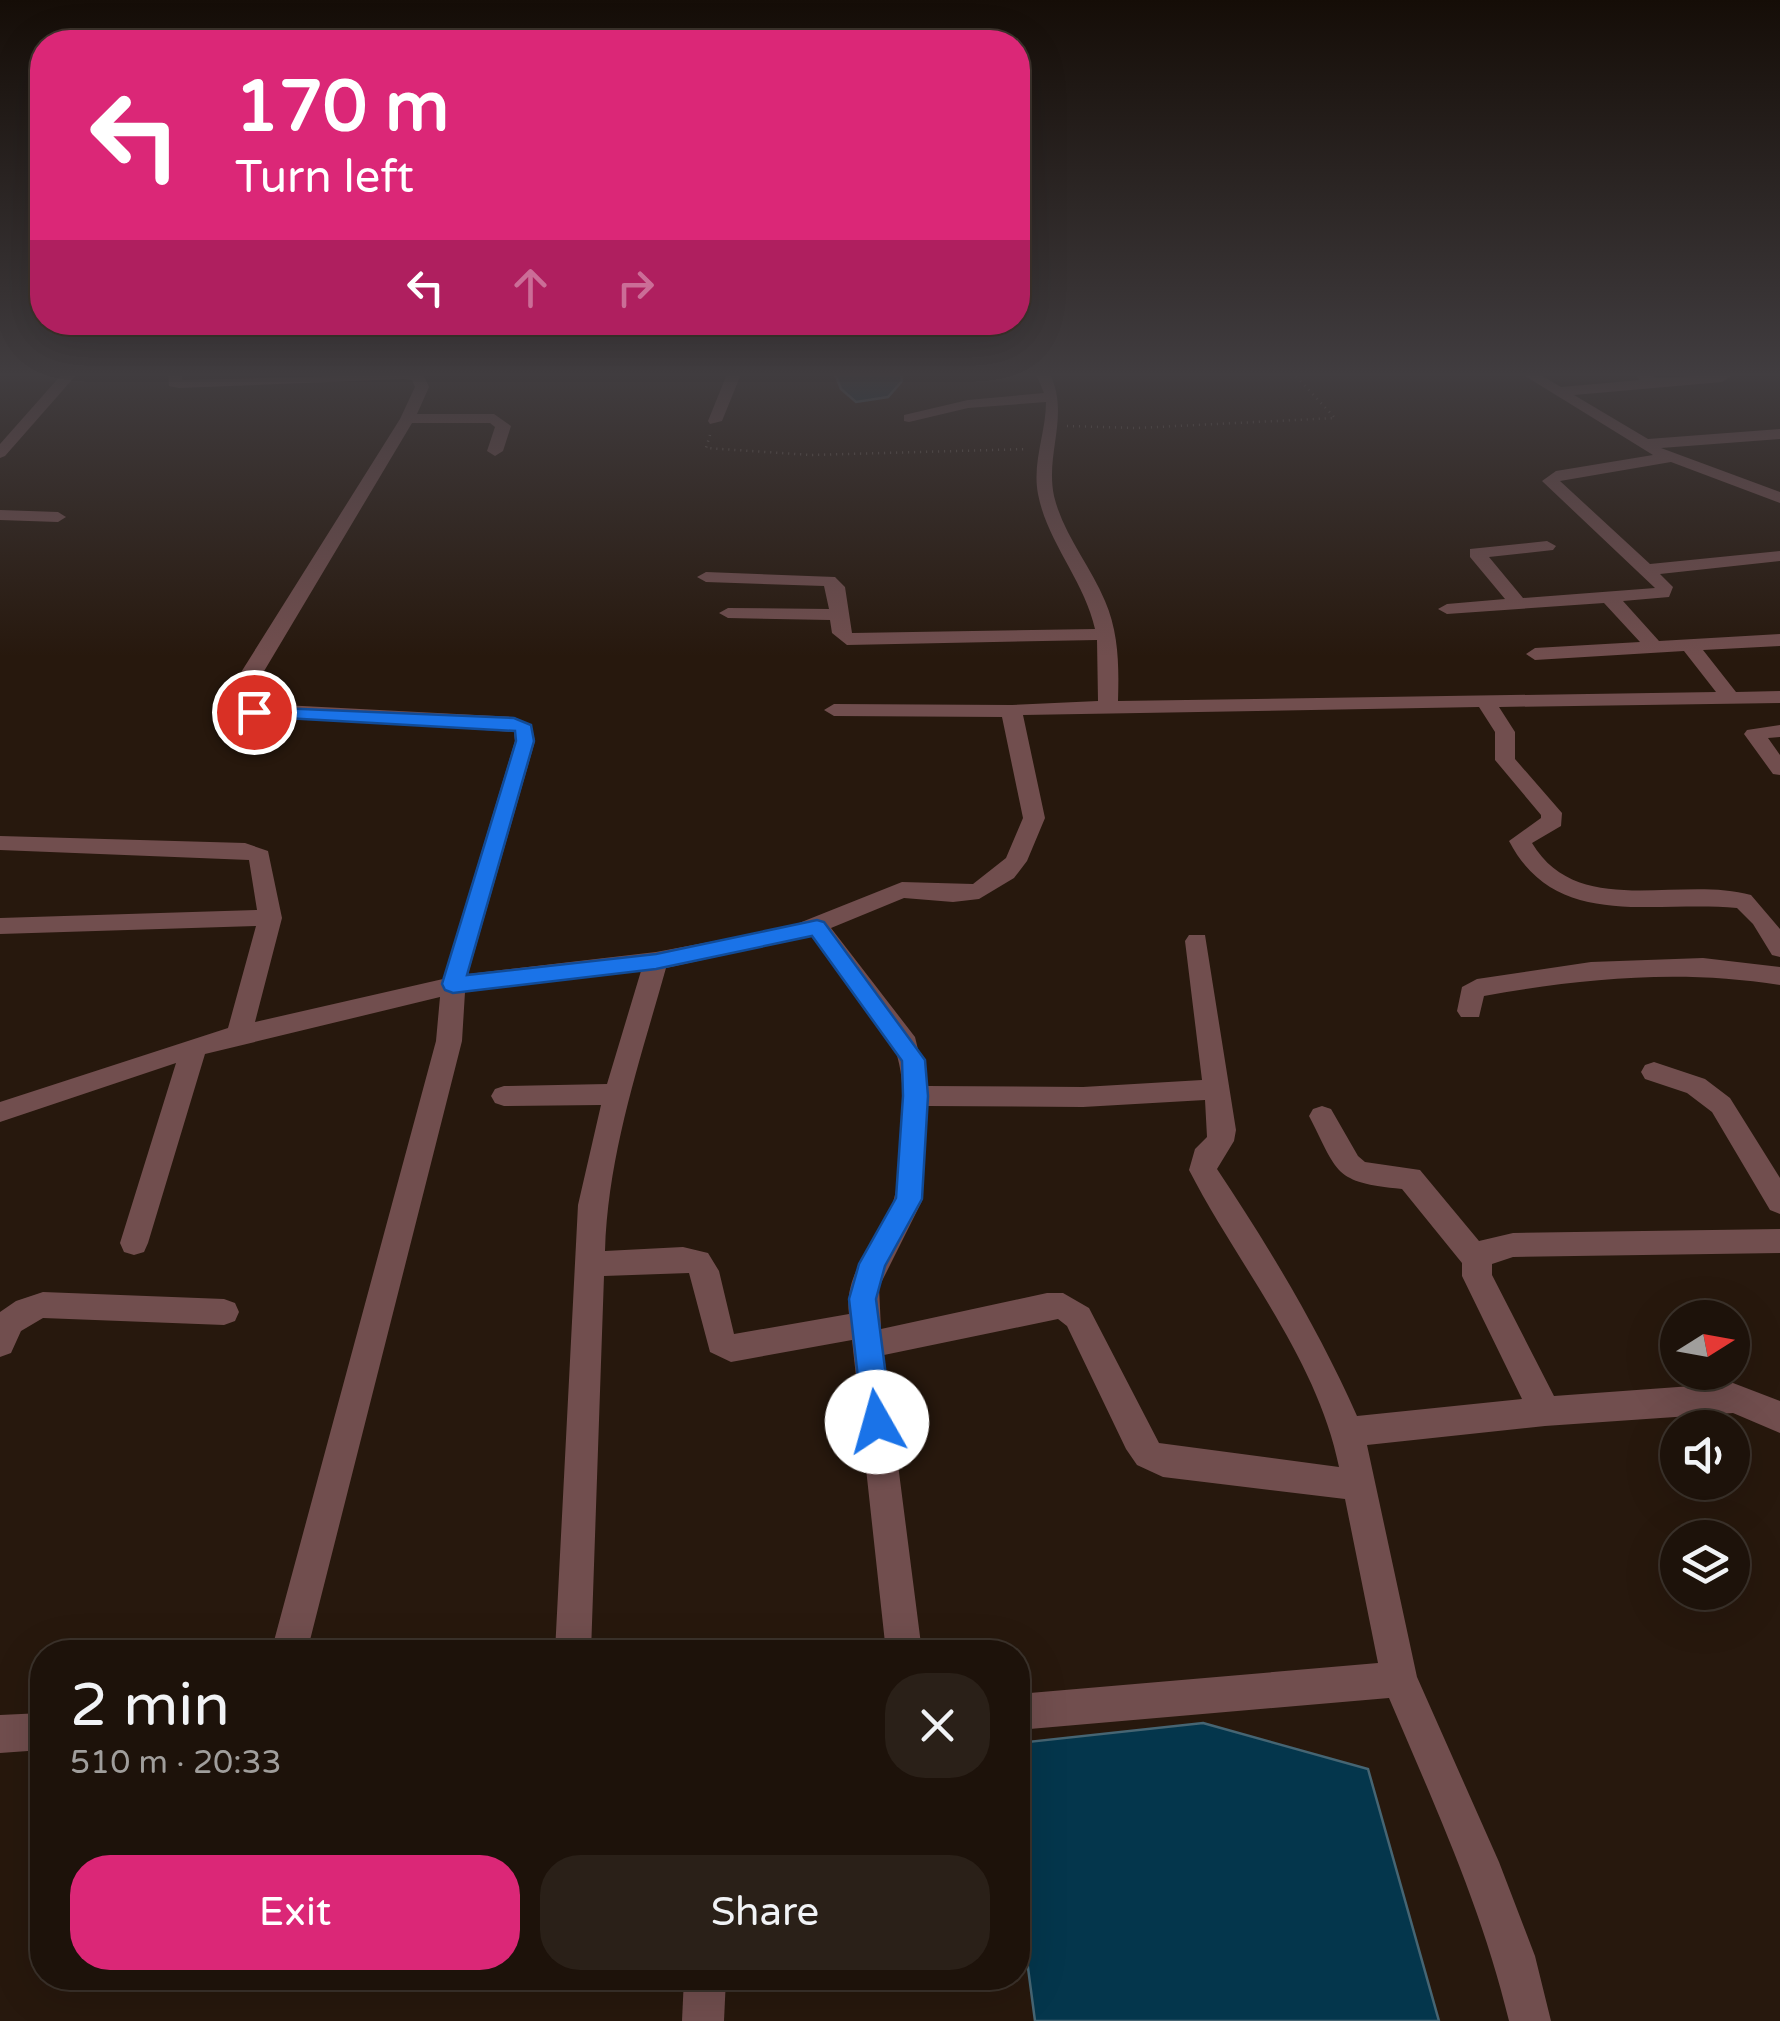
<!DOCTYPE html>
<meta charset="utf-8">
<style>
:root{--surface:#1d120a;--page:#2a2018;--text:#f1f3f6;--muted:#a09e9c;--line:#3b322b;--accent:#db2777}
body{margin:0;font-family:"Varela Round",sans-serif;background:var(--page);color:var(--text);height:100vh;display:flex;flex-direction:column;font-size:38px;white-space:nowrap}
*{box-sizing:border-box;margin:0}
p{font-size:32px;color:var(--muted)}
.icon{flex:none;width:55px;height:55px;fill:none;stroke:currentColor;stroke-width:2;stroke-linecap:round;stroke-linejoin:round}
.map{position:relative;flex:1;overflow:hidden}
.side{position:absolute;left:30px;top:1640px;width:1000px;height:350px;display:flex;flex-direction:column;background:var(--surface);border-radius:40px;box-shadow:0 10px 40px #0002,0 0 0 2px var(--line)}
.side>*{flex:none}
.banner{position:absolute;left:30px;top:30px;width:1000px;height:305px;border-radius:40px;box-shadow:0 10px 40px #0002,0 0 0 2px var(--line);background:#db2777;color:#fff;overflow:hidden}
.needle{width:65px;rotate:79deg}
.buttons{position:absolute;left:1660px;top:1300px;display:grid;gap:20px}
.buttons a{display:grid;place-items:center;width:90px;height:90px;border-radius:50%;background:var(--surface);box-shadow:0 10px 40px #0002,0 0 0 2px var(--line);font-size:50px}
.pin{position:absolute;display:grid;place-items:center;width:85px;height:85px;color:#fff;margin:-42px;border:5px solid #fff;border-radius:50%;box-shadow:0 2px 10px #0007}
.me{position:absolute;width:110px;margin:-55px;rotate:353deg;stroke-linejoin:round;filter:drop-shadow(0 0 8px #0008)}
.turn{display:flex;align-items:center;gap:35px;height:210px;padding:0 40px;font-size:45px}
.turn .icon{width:130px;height:130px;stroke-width:2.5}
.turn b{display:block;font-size:70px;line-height:85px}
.lanes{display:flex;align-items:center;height:95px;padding:0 40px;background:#0003;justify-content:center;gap:50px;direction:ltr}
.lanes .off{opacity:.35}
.round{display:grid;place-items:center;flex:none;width:105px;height:105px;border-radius:40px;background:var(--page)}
.head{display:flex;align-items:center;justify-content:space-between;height:170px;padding:0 40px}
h1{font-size:60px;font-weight:600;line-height:75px}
.action{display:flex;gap:20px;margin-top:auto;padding:20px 40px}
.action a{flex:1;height:115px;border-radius:40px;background:var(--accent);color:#fff;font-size:40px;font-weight:600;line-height:115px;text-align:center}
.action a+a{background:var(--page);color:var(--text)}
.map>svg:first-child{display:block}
</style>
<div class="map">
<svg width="1780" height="2021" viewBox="0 0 1780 2021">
<rect width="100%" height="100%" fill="#27180d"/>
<!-- water -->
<g fill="#04364c" stroke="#466573" stroke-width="2.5">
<polygon points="835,374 901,374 902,381 888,397 856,402 841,389"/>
<polygon points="1203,1723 1368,1769 1439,2021 1035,2021 1018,1892 1018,1743"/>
</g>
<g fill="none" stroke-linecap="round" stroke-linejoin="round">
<!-- path -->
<g stroke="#73665d" stroke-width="2.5" stroke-dasharray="1 5" stroke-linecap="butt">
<polyline points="1067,426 1137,428 1335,418 1294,374"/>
<polyline points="710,435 706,448 811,455 1028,449"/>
</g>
<!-- minor -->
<g fill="#714e4e" fill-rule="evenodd">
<polygon points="62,374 77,374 5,456 0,458 0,444"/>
<path d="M168,374H182V380L423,374L429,387L417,414H494L511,426L503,451L495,456L487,451L495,427L490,423H412L245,703L514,717L531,725L535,741L468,974L656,952L789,927L902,882L973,884L1006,858L1023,818L1002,717L834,716L824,710L834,704L1012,705L1098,701L1097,640L847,645L832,633L830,620L728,618L719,613L728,608L829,609L824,586L706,582L697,577L706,572L835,577L845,587L852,633L1095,629C1084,580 1047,542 1038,494C1032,462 1046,433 1046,402L968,408L909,422L904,421V415L968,400L1044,393L1036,374H1050C1070,416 1045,453 1054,496C1063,534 1090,565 1105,601C1119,633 1119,667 1118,701L1716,692L1684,651L1535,660L1526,654L1535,648L1640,642L1604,603L1447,614L1438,609L1447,604L1505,599L1470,557V549L1547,541L1556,546L1553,550L1489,557L1523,598L1655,588L1542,481L1556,471L1653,455L1522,374H1539L1561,387L1640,380L1635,374H1651L1656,378L1734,374L1722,382L1574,395L1648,439L1780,429V439L1661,448L1780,492V503L1671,462L1560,481L1650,564L1780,551V561L1660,574L1673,587L1669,597L1623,601L1659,641L1780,634V646L1703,650L1736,692L1780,691V703L1499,707L1515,732V759L1562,813L1561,826L1532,843C1578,920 1679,875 1751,895L1780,929V957L1772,955L1753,924L1737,908C1652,900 1556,931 1509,841L1541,818V815L1495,760V732L1479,707L1023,715L1045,818L1027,861L1014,878L979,899L953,902L904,898L831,928L915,1037L927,1086L1083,1087L1202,1080L1185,941L1189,935H1205L1236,1130L1234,1141L1217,1169C1269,1247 1319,1330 1357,1416L1522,1399L1462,1276V1263L1402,1189C1333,1182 1339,1174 1309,1116L1313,1109L1322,1106L1331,1109L1358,1156L1365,1162L1420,1170L1479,1241L1513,1233L1780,1229V1253L1513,1257L1492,1264V1275L1554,1396L1733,1383L1780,1401V1433L1733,1413L1545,1426L1367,1445L1417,1677L1499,1862L1535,1956L1551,2021H1509C1482,1908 1434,1804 1389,1698L1018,1730V1694L1378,1663L1345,1499L1163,1477L1137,1465L1126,1449L1067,1326L1058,1319L884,1355L922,1652H886L852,1340L731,1362L710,1352L689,1273L604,1276L591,1652H555L578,1205L601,1105L504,1106L495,1103L491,1096L495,1089L504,1086L607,1084L641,971L465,992L462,1041L307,1652H271L436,1041L440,997L205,1054L148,1243L144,1252L134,1255L124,1252L120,1243L176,1063L0,1122V1102L228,1028L256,926L0,934V918L257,910L249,860L0,850V836L245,843L268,851L282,918L255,1022L443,979L515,741L514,732L230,713L225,703L228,693L400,419L415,387L412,380L404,379L179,388L169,386ZM811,936C834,966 880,1017 894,1048C910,1080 904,1184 888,1216C871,1248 844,1275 849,1314L734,1334L719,1271L708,1253L683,1247L605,1251C608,1153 640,1061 666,968ZM1205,1100L1207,1137L1195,1149L1189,1170C1239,1267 1317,1358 1339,1467L1159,1443L1089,1308L1063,1293H1047L881,1329L879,1287L922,1201L928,1106L1083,1107Z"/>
<polygon points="727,374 741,374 722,421 710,424 708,421"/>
<polygon points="0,510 58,512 66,517 58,522 0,520"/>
<polygon points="1780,725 1780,737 1768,738 1780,755 1780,775 1773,774 1744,734 1747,730"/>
<path d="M1703,958L1780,967V985C1680,969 1584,978 1484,996L1479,1017H1461L1457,1011L1462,987L1477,979L1591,962Z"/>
<polygon points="1654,1062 1705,1079 1730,1098 1780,1178 1780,1214 1770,1210 1712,1112 1687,1093 1645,1079 1641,1072 1645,1065"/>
<polygon points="43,1292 224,1299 235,1303 239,1312 235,1321 224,1325 43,1318 21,1331 11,1353 0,1357 0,1312 16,1301"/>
<polygon points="42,1713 42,1750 0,1753 0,1715"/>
<polygon points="684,1978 726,1978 724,2021 682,2021"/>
</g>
</g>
<!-- sky -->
<linearGradient id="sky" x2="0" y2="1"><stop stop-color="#150d07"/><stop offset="0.57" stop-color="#413d40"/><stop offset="1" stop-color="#413d40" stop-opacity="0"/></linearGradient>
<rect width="1780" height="657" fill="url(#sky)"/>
<!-- route -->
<polygon fill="#1a73e8" stroke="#114b97" stroke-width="2.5" points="254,707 514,718 531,725 534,741 467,975 656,954 817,920 824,922 925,1060 928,1096 922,1199 885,1266 876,1299 892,1422 888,1431 877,1435 867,1431 863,1422 849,1299 859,1264 896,1198 903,1096 902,1061 812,936 656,969 453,993 445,990 442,984 516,741 515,731 248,716 248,708"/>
</svg>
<div class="buttons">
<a><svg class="needle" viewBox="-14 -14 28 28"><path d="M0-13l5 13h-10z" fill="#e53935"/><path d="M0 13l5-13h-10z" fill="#a09e9c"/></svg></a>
<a><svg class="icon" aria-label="sound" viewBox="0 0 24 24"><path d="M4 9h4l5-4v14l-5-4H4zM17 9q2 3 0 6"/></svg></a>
<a><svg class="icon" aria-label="layers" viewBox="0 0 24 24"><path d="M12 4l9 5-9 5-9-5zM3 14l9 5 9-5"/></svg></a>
</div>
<div class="pin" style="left:254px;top:712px;background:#d93025"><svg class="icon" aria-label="arrive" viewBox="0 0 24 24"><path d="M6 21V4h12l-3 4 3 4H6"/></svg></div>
<svg class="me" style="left:877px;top:1422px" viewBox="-20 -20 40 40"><circle r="19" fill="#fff"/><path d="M0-13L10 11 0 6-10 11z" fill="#1a73e8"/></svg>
<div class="banner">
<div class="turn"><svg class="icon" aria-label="left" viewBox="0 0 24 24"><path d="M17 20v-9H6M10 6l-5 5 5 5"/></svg><div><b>170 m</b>Turn left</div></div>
<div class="lanes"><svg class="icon" aria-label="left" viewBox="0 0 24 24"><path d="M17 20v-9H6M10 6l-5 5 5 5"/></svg><svg class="icon off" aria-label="ahead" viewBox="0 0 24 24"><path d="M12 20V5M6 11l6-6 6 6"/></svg><svg class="icon off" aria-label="right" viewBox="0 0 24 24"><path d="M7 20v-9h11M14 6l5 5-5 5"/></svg></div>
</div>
<section class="side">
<div class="head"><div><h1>2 min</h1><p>510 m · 20:33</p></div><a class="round"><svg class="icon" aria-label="close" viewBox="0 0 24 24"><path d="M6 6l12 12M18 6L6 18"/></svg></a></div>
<div class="action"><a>Exit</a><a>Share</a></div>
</section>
</div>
